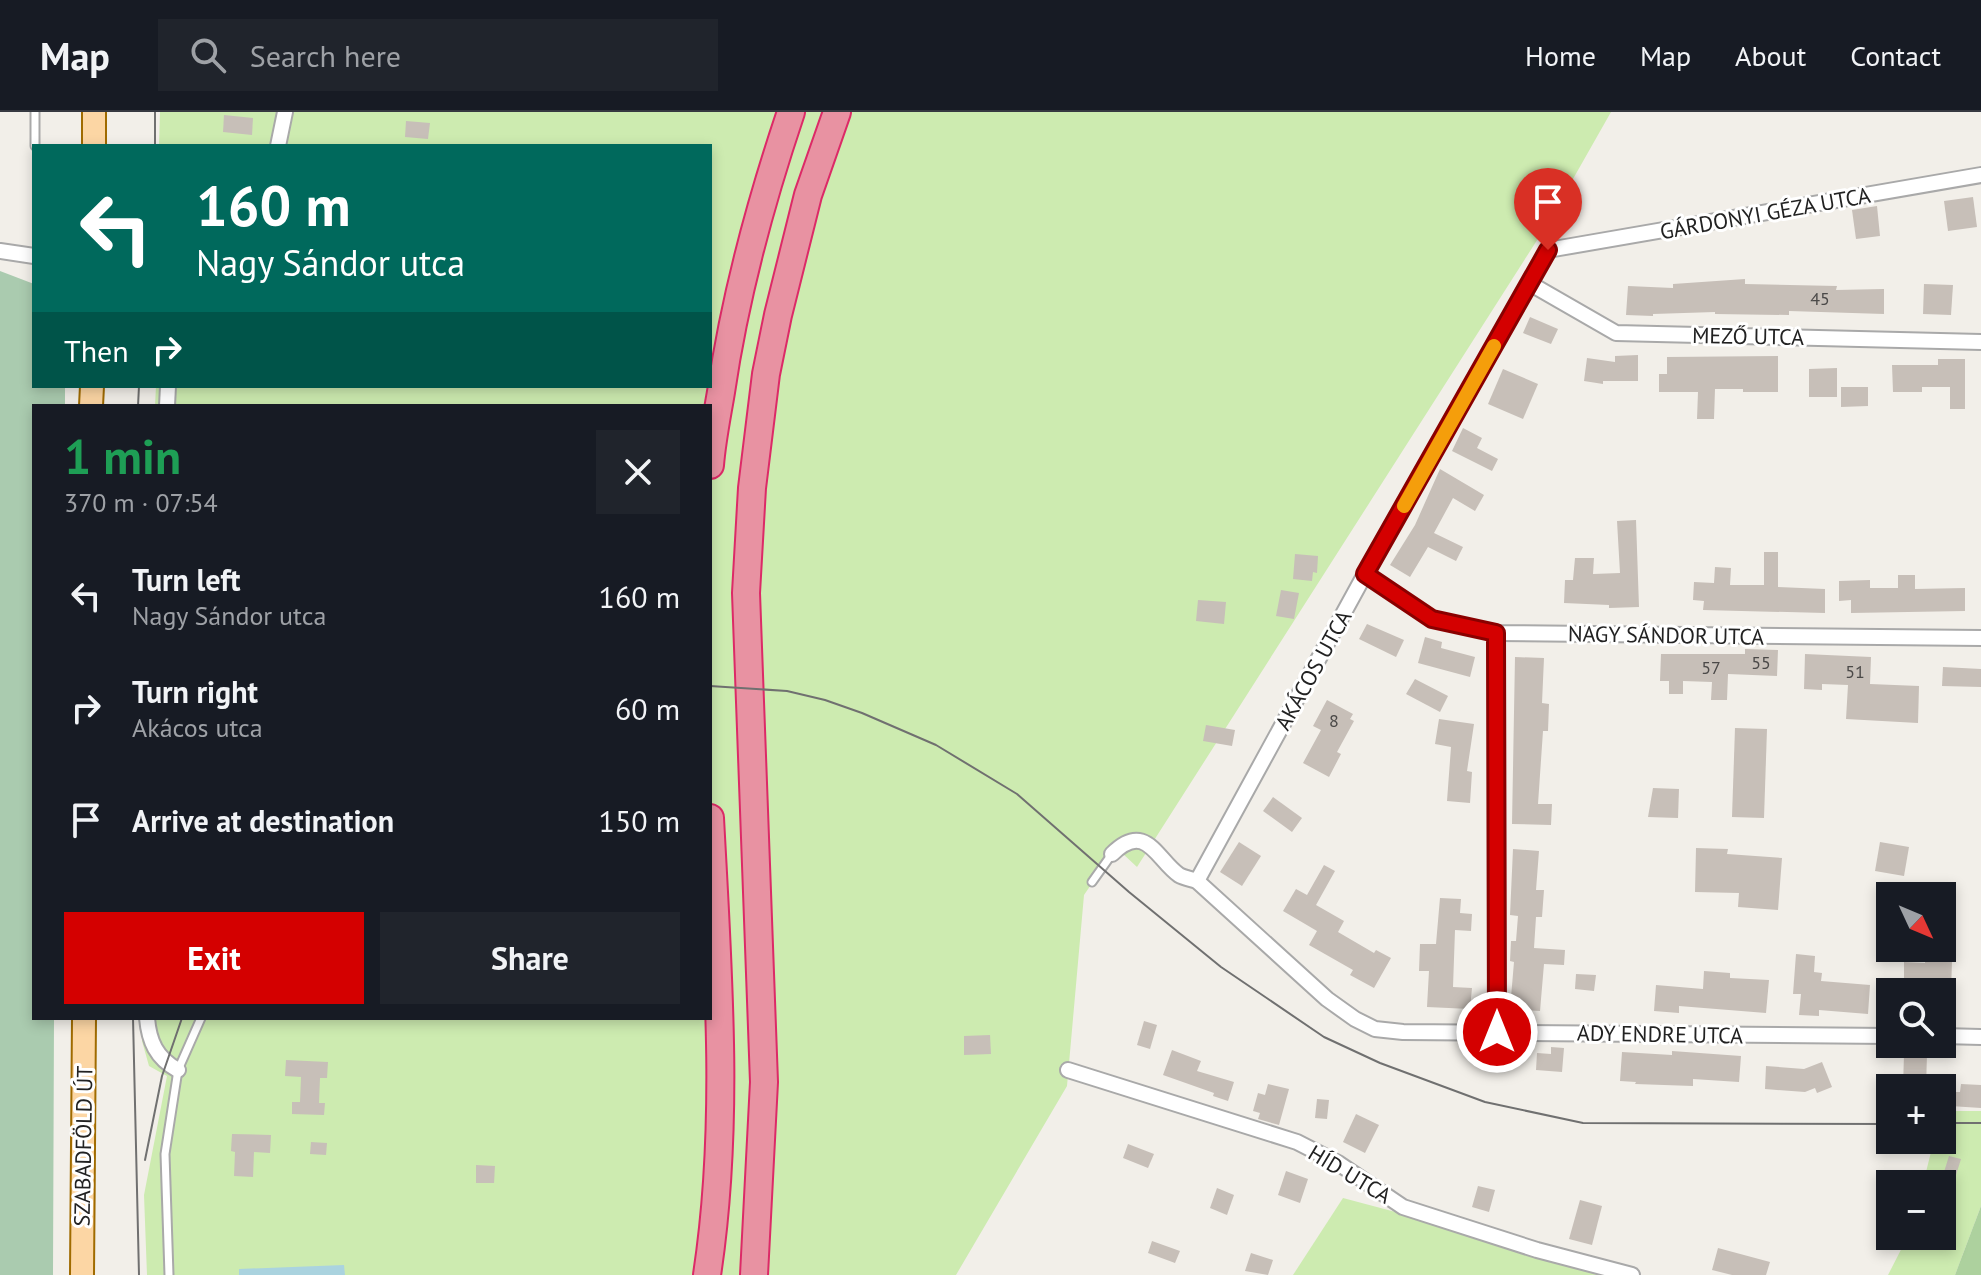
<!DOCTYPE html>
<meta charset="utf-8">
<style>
:root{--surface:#171b24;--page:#20242c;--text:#f1f3f6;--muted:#9ea1a6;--line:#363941;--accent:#d40000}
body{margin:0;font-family:"PT Sans",sans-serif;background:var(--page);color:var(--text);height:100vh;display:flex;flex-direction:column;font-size:30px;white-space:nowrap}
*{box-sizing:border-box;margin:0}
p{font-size:26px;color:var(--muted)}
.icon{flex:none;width:44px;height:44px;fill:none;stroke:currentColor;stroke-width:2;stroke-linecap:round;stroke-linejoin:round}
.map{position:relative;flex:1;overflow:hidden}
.panel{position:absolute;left:32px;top:292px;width:680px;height:616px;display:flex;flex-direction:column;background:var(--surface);border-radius:0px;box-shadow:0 4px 12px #0003}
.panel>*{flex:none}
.hud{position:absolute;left:32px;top:32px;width:680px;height:244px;border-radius:0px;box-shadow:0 4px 12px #0003;background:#00695c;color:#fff;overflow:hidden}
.needle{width:52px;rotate:134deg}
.tools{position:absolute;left:1876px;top:770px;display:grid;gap:16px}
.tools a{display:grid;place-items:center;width:80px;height:80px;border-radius:0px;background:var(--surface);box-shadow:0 4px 12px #0003;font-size:40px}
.pin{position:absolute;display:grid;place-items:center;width:68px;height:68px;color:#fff;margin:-82px -34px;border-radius:50% 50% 50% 0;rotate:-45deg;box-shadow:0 0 8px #0007}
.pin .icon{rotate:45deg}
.me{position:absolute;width:88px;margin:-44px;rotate:0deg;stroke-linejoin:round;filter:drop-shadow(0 0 6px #0008)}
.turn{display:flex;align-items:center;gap:28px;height:168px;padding:0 32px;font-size:36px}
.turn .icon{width:104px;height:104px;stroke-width:2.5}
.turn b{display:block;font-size:56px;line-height:68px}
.then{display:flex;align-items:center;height:76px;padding:0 32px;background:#0003;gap:16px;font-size:30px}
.round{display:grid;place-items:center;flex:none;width:84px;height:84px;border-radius:0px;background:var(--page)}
.overview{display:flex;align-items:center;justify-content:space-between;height:136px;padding:0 32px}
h1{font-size:48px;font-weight:700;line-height:60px;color:#1e9e55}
.action{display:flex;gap:16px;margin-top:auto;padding:16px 32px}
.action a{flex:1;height:92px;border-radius:0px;background:var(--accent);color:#fff;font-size:32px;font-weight:700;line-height:92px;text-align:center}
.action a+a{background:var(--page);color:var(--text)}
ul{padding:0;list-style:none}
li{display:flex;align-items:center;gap:24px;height:112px;padding:0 32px}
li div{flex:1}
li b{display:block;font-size:30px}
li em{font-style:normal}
header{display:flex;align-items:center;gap:48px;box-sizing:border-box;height:112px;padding:0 40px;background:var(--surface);border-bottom:2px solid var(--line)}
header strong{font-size:38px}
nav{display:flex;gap:44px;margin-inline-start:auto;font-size:28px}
.search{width:560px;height:72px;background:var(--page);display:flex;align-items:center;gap:20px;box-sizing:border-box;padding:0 28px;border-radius:0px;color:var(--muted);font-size:30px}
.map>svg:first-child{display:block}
</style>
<header>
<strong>Map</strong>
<div class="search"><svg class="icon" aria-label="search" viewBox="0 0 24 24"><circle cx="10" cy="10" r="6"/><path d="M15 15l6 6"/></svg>Search here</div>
<nav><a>Home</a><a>Map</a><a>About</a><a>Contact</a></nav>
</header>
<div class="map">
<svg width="1981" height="1163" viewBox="0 0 1981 1163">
<rect width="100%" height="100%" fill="#f2efe9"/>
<!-- grass -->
<g fill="#cdebb0">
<polygon points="160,0 1611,0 1548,111 1137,755 1122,741 1112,742 1084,783 1067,974 956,1163 147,1163 144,1083 167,964 149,954 142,929 142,906 710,906 710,294 155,294 156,274 710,274 710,34 159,34"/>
<polygon points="1942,999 1981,999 1981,1094 1955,1163 1888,1163 1908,1124 1942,1124 1942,1072 1923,1072 1934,1028 1942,1028"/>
<polygon points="1343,1086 1632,1163 1293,1163"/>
</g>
<!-- forest -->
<polygon fill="#add19e" points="1981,1094 1981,1163 1955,1163"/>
<!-- cemetery -->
<polygon fill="#aacbaf" points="0,159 34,172 34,274 65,274 65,294 34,294 34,906 54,906 53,1163 0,1163"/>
<!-- water -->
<polygon fill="#aad3df" points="344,1153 345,1163 239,1163 239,1157"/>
<!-- building -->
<g fill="#c7bfb8">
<polygon points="224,3 253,6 252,23 223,20"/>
<polygon points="406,9 430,11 428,27 405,25"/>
<polygon points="1973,85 1977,115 1948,119 1944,89"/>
<polygon points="1877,94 1880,124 1856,127 1852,98"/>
<polygon points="1745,167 1745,172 1837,174 1836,178 1884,177 1884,202 1789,199 1789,203 1715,202 1715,200 1653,202 1653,204 1626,203 1628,174 1673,176 1673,172"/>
<polygon points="1924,172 1953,173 1951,203 1923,202"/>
<polygon points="1530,205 1558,217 1551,232 1523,221"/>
<polygon points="1638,243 1638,269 1603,269 1603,272 1584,269 1587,246 1615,250 1615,244"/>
<polygon points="1778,244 1778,280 1743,280 1743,277 1715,277 1714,307 1697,307 1698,280 1659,280 1659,262 1667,262 1667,245"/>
<polygon points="1938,247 1965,247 1965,297 1950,297 1950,275 1922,275 1922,280 1893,280 1892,253 1938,253"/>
<polygon points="1837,256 1837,285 1809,285 1809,257"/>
<polygon points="1503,257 1538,272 1523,307 1488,292"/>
<polygon points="1841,275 1868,275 1868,294 1841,295"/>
<polygon points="1463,316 1482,326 1477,336 1498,347 1492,359 1452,339"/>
<polygon points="1440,357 1484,383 1475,399 1453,386 1434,421 1463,435 1456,449 1428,435 1410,465 1390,453 1415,413"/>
<polygon points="1636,408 1639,495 1609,496 1609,493 1564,491 1565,468 1573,468 1575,446 1594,446 1593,462 1620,461 1617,409"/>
<polygon points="1764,440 1778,440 1778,475 1825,477 1825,501 1703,498 1704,489 1693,488 1694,470 1714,471 1715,455 1731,456 1730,473 1764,473"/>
<polygon points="1295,442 1318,444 1317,461 1313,460 1312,469 1293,467"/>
<polygon points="1898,463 1915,463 1915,477 1965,476 1965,499 1851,501 1851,488 1839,489 1839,469 1870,468 1870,476 1898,476"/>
<polygon points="1281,478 1299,481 1294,507 1276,504"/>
<polygon points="1198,488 1226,490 1224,512 1196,509"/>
<polygon points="1367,512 1404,528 1396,545 1359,527"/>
<polygon points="1425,525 1442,530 1441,536 1475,545 1470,565 1418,551"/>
<polygon points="1745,537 1778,538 1777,564 1728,562 1727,588 1711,588 1712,570 1683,569 1683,582 1669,582 1669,569 1660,569 1661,542 1745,542"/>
<polygon points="1805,542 1871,545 1870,572 1919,574 1918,611 1846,607 1848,573 1822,572 1822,578 1804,577"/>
<polygon points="1515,545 1544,546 1542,591 1549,592 1548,619 1543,619 1538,692 1552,692 1551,713 1512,712"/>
<polygon points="1943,555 1981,557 1981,575 1942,574"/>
<polygon points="1415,567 1448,584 1440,600 1406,582"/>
<polygon points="1327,588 1353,602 1350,607 1354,609 1337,640 1341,642 1329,665 1303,651 1321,618 1313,614"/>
<polygon points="1439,607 1474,612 1467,659 1472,660 1470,691 1447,689 1451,635 1435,632"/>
<polygon points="1206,613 1235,618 1232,634 1203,629"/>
<polygon points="1735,616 1767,617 1764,706 1732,705"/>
<polygon points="1653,676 1679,677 1678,706 1648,705"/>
<polygon points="1273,685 1302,706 1292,720 1263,699"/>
<polygon points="1239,730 1261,744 1242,774 1220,760"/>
<polygon points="1880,730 1909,735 1904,764 1875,759"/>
<polygon points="1696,736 1728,737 1727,742 1782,746 1778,798 1738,795 1739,781 1695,780"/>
<polygon points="1513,737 1539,739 1536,778 1544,778 1542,805 1536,805 1534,836 1565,838 1564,853 1544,852 1540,899 1510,897 1514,850 1510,849 1511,829 1516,829 1518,804 1510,803"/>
<polygon points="1324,753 1335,759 1316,793 1344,809 1338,820 1374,841 1376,838 1391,846 1374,876 1350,863 1353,858 1309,833 1317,819 1283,799 1296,777 1307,783"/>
<polygon points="1440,786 1461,787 1460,801 1472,802 1471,819 1455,818 1453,875 1472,876 1470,897 1427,895 1429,859 1419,859 1420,832 1436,832"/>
<polygon points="1796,842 1815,844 1814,860 1822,861 1821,869 1870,873 1868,902 1819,898 1819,904 1799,903 1801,882 1793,882"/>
<polygon points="1925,849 1952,849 1951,880 1897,880 1898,866 1904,866 1904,850 1925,851"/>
<polygon points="1704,859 1730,861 1730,866 1769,868 1766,901 1679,894 1679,901 1654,899 1656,873 1703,877"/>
<polygon points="1576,862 1596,863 1594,879 1575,877"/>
<polygon points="1144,909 1157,913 1150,937 1137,933"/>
<polygon points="990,923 991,942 964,943 964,924"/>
<rect x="1480" y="935" width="17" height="17"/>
<polygon points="1551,935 1564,936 1562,960 1536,958 1537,941 1551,942"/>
<polygon points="1172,938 1201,949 1197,959 1234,970 1228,989 1213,984 1214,981 1163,963"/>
<polygon points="1672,939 1741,944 1739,970 1693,967 1693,974 1635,972 1636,970 1620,969 1622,940 1672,943"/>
<polygon points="1904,942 1927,942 1926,976 1903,976"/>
<polygon points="286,948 328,950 327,966 320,966 319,991 325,991 324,1003 292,1002 292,990 300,990 301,965 285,964"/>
<polygon points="1822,950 1832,975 1817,981 1815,976 1805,980 1765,977 1766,954 1804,957"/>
<polygon points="1268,972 1289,977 1279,1013 1258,1007 1260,1001 1253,999 1258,981 1265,983"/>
<polygon points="1961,972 1981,973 1981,996 1950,994 1951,980 1960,980"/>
<polygon points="1317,987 1329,988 1327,1007 1315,1006"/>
<polygon points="1356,1002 1379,1013 1365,1041 1343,1030"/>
<polygon points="232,1022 271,1023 270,1041 254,1040 253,1065 234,1064 235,1040 231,1039"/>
<polygon points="311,1030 327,1031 326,1043 310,1042"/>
<polygon points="1128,1032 1154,1042 1148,1056 1123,1046"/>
<polygon points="1949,1044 1961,1047 1956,1063 1944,1060"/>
<polygon points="476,1053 495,1054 494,1071 476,1071"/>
<polygon points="1286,1059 1308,1067 1300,1091 1278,1083"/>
<polygon points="1478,1074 1495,1078 1489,1100 1472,1095"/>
<polygon points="1217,1076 1234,1083 1227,1103 1210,1096"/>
<polygon points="1580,1088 1602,1094 1592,1133 1569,1127"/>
<polygon points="1152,1129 1180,1139 1175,1151 1148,1141"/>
<polygon points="1718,1136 1770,1150 1766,1163 1732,1163 1712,1158"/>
<polygon points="1251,1141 1273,1148 1268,1163 1245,1159"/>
</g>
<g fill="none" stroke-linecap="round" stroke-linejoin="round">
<defs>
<g id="lane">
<polyline points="35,34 35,0"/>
<polyline points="1092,770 1112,742"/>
<polyline points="169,1163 165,1042 178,958 201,906"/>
</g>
<g id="street">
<polyline points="278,34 285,0"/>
<polyline points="0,139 34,144"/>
<polyline points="1529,171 1616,221 1981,230"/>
<polyline points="167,294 168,274"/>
<polyline points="1365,462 1432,507 1496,521 1981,526"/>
<polyline points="1496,521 1497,920"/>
<path d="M1112,742C1146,708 1157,748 1179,763C1184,766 1192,767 1197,769L1327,887L1355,907L1375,917L1403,920L1890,924"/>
<polyline points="1197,769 1365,462 1548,138 1981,63"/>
<path d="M147,906C149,929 156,946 178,958"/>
<polyline points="1942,924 1981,925"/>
<polyline points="1068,958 1297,1030 1338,1051 1403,1095 1537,1138 1632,1163"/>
</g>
<g id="primary">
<polyline points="94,34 94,0"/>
<polyline points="91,294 92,274"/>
<polyline points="82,1163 84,906"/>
</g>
<g id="highway">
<path d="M710,353C712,328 717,304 721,280C735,184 760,92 791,0"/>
<path d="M707,1163C730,1012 718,858 710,706"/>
<polyline points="754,1163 764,970 746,481 752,376 766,262 778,203 808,83 837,0"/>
</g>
</defs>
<!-- lane casing -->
<use href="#lane" stroke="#a9a9a9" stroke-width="11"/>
<!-- street casing -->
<use href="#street" stroke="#a9a9a9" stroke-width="18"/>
<!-- primary casing -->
<use href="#primary" stroke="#a06b00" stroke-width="26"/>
<!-- highway casing -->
<use href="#highway" stroke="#dc2a67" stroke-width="30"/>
<!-- lane -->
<use href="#lane" stroke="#fff" stroke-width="7"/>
<!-- street -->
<use href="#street" stroke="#fff" stroke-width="14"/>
<!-- primary -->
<use href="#primary" stroke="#fcd6a4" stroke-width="22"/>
<!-- highway -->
<use href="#highway" stroke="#e892a2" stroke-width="26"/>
<!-- tram -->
<g stroke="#707070" stroke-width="2">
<polyline points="155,34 155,0"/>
<polyline points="138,294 139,274"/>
<polyline points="710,574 787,579 825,588 862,601 936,633 1017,682 1129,780 1221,855 1324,925 1380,951 1485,990 1583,1011 1890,1012"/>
<polyline points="133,906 139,1163"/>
<polyline points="1942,1011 1981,1011"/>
<polyline points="145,1048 162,964 182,906"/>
</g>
</g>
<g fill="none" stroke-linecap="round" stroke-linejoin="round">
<defs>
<polyline id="route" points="1497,920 1496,521 1432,507 1365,462 1548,138"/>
</defs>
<!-- route casing -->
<use href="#route" stroke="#8a0000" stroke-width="20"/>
<!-- route -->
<use href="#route" stroke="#d40000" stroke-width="14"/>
<!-- slow -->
<polyline stroke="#f59e0b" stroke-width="14" points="1404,394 1494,234"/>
</g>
<g text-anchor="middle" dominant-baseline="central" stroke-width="6" stroke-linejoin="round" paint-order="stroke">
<!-- number labels -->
<g font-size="18" fill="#4b4948">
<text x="1820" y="186">45</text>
<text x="1761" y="550">55</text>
<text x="1711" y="555">57</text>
<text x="1855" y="559">51</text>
<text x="1334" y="608">8</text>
</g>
<!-- street labels -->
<g font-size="22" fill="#222" stroke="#fff">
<text transform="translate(1765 101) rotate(-10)">GÁRDONYI GÉZA UTCA</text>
<text transform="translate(1748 224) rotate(1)">MEZŐ UTCA</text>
<text transform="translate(1666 523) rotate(1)">NAGY SÁNDOR UTCA</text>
<text transform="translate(1313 558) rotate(-61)">AKÁCOS UTCA</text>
<text transform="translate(1660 922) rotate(1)">ADY ENDRE UTCA</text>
<text transform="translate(83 1034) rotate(-89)">SZABADFÖLD ÚT</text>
<text transform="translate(1350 1062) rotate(31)">HÍD UTCA</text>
</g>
</g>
</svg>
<div class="tools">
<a><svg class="needle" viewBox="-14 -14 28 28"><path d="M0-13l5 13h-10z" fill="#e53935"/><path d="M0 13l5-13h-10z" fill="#9ea1a6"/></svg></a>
<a><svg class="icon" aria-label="search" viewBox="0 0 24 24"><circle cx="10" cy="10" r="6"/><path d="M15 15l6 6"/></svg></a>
<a>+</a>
<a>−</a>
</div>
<div class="pin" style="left:1548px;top:138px;background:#d93025"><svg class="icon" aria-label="arrive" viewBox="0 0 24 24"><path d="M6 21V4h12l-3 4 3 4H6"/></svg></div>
<svg class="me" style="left:1497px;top:920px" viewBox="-20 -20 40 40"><circle r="17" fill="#d40000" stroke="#fff" stroke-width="3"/><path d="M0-11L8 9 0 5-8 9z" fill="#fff"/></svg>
<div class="hud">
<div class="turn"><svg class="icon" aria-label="left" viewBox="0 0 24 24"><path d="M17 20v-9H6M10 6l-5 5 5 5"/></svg><div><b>160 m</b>Nagy Sándor utca</div></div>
<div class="then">Then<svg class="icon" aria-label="right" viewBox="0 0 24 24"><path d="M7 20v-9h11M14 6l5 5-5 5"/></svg></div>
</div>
<section class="panel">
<div class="overview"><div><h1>1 min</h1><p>370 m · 07:54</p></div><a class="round"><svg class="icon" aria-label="close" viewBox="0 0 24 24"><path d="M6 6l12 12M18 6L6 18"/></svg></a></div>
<ul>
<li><svg class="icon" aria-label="left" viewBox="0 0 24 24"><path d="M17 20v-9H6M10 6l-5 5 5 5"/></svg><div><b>Turn left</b><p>Nagy Sándor utca</p></div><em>160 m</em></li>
<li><svg class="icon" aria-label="right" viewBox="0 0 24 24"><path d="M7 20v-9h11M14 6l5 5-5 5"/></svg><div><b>Turn right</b><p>Akácos utca</p></div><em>60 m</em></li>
<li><svg class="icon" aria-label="arrive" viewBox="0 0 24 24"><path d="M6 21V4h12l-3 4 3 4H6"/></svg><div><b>Arrive at destination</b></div><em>150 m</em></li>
</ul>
<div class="action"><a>Exit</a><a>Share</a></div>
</section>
</div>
